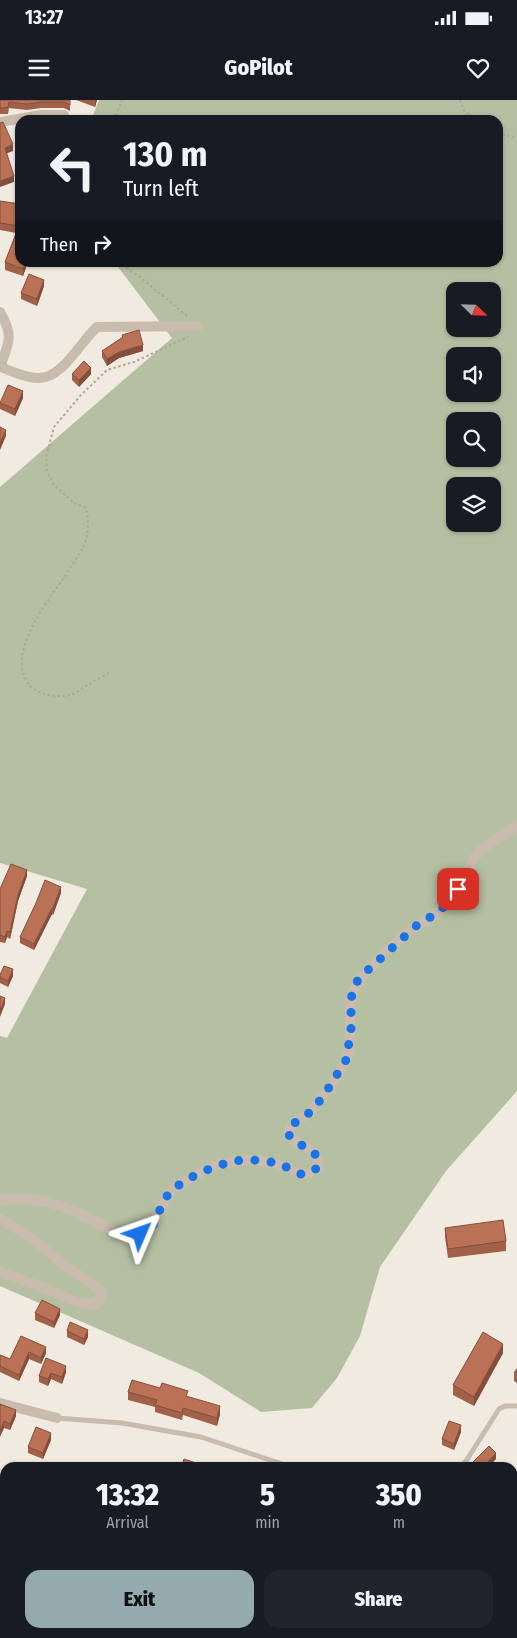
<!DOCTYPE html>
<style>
:root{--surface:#171b24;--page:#20242c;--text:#f1f3f6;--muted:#9ea1a6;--accent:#95aaae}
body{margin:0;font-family:"Fira Sans Condensed",sans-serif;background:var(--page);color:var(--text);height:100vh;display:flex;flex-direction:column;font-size:19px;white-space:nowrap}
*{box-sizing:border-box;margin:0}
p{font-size:16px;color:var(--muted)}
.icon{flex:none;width:28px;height:28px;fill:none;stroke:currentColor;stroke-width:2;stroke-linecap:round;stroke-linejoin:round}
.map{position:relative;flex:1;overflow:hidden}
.sheet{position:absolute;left:0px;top:1362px;width:518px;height:176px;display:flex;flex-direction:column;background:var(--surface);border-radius:15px 15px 0 0;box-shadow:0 1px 4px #0004}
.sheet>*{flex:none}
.hud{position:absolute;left:15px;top:15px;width:488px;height:152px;border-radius:15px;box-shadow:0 1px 4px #0004;background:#171b24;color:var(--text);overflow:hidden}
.needle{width:32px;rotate:113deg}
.buttons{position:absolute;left:446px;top:182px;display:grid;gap:10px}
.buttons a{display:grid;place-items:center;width:55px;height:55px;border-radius:10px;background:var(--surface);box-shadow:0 1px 4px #0004;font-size:25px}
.pin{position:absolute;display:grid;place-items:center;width:42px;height:42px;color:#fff;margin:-21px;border-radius:10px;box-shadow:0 2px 8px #0006}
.me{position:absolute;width:55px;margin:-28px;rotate:47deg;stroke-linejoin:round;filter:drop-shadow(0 0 4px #0008)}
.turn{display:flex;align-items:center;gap:18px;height:105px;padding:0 25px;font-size:22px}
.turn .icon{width:65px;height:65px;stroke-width:2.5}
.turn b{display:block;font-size:35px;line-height:42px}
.then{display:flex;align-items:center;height:48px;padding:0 25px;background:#0003;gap:10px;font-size:19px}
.eta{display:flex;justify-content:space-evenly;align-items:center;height:85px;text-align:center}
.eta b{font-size:30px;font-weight:800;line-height:35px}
.action{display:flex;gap:10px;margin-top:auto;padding:10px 25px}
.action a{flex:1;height:58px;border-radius:15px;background:var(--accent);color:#111;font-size:20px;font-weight:800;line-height:58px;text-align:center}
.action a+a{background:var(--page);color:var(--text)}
.status{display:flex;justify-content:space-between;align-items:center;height:35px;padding:0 25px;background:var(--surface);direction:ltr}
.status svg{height:14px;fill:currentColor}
header{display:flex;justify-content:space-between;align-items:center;height:65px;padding:0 25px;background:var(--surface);font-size:22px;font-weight:800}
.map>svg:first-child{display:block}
</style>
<div class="status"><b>13:27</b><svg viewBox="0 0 49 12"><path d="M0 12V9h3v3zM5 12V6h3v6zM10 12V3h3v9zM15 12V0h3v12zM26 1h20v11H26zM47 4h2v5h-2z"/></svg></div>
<header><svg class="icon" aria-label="menu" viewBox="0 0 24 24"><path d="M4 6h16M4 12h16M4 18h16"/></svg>GoPilot<svg class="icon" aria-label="heart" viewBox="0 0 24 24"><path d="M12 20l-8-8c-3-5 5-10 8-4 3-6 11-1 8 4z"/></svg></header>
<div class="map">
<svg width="517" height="1538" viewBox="0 0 517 1538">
<rect width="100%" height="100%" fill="#f1eae1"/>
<!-- green -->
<path fill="#b5c0a2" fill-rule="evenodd" d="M99,0H517V991L446,1071L380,1167L360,1236L337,1278L312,1308L261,1312L199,1273L0,1186V936L7,938L87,789L0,763V387L172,238L115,163L498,162V20H91ZM455,191H492V229H455ZM455,256H492V294H455ZM455,321H492V359H455ZM455,386H492V424H455Z"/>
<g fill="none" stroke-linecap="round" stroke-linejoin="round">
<!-- path -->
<g stroke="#b5a598" stroke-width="2" stroke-dasharray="2.5 2.5" stroke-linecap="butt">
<polyline points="460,0 464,11 477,20"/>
<polyline points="114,20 122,0"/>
<polyline points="498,32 506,36 517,37"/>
<polyline points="118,162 140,177 187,216"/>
<path d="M109,573C102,577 93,581 86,586C82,588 78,592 73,594C61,599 44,595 33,589C30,587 28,583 26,580C5,541 69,479 84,445C89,433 89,420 86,408L73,402L54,385L47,371L46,357L54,327L81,295L107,270L134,262L188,237"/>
<polyline points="512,1484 517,1490"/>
</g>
<!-- lane -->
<g stroke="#c9bbae" stroke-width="5">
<polyline points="57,1318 122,1323 201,1337 294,1368"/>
<polyline points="460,1368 466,1361 499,1309 505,1306 517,1306"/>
</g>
<!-- street -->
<g stroke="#c9bbae" stroke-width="10">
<polyline points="0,22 41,15 64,15"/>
<path d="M0,212C14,236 9,242 0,267"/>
<path d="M0,267C12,271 25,278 37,278C62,280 80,242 97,227L198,226"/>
<path d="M0,1100C19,1098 42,1099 60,1106C73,1110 86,1117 98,1123C107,1127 117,1134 126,1135C161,1141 154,1108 171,1092C181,1082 196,1074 210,1068C231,1059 258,1058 280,1065C288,1067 294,1072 301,1074C309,1075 313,1071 318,1067C319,1043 296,1050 288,1033C291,1021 300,1020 309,1013C318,1005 342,972 346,960C355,938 346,914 352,893C358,876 402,836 418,825C425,820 434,817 440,811C451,801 459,787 466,774C469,768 471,762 475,757C486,743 504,736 517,725"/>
<polyline points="0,1119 29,1136 63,1164 92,1184 102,1193 97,1204 79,1203 47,1189 0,1172"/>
<polyline points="0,1303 57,1318"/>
<polyline points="0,1503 5,1507"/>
<polyline points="32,1534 36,1538"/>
</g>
</g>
<!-- wall -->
<g fill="#a16149">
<polygon points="0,0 70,0 70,11 64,8 41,8 27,10 9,8 8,14 0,14"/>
<polygon points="76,0 97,0 95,7"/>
<polygon points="0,101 20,104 20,162 28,162 23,176 5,170 5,162 16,133 0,130"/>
<polygon points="44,186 37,206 21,199 21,193"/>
<polygon points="122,235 143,251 119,258 107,266 102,257 102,251 122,238"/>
<polygon points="72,274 91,274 79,287 72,280"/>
<polygon points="23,298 15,316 0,309 0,303"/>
<polygon points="27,776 18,801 10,839 7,837 5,843 0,842 0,789"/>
<polygon points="61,793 53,815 52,814 34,850 20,843 20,837"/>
<polygon points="0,875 13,876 8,887 0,883"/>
<polygon points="445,1128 506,1141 506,1151 448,1158 445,1137"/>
<polygon points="35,1213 60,1215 54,1228 35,1220"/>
<polygon points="67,1231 88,1237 84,1245 67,1237"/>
<polygon points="21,1236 46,1253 41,1264 29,1259 19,1281 0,1272 0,1255 10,1259"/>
<polygon points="503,1253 474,1306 453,1295 453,1285"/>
<polygon points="46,1258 66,1272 62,1284 51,1279 48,1286 39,1282 39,1276"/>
<polygon points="517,1268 517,1283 514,1281 514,1272"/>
<polygon points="128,1292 188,1297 220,1314 217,1326 183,1315 182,1320 155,1312 155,1307 128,1300"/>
<polygon points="0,1304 16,1316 10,1330 4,1328"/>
<polygon points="461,1332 454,1350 442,1345 442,1339"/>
<polygon points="51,1340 43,1359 28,1353 28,1347"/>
<polygon points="5,1442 5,1474 0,1472 0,1455"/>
<rect x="512" y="1503" width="5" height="24"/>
<rect x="148" y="1534" width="42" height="4"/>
</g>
<!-- shaded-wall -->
<g fill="#834f3c">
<polygon points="95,0 97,0 95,7"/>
<polygon points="13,44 13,51 5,54 5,48"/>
<polygon points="14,76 14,82 0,87 0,81"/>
<polygon points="26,162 28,162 23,176 23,169"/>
<polygon points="44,180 44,186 37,206 37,199"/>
<polygon points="143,245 143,251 119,258 107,266 107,259 119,252"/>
<polygon points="91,268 91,274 79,287 79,280"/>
<polygon points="23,291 23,298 15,316 15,309"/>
<polygon points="6,330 6,336 0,350 0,343"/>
<polygon points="27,770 27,776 18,801 10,839 10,832 18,795"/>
<polygon points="61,787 61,793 53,815 53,808"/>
<polygon points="52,808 52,814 34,850 34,844"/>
<polygon points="7,831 7,837 5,843 5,837"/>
<polygon points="13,869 13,876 8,887 8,881"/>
<polygon points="5,898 5,904 0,917 0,911"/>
<polygon points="60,1209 60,1215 54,1228 54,1222"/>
<polygon points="88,1230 88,1237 84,1245 84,1239"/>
<polygon points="503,1244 503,1253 474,1306 474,1297"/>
<polygon points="46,1247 46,1253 41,1264 41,1258"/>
<polygon points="29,1252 29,1259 19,1281 19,1275"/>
<polygon points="66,1266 66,1272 62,1284 62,1277"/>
<polygon points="51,1273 51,1279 48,1286 48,1279"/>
<polygon points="220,1306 220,1314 217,1326 217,1318"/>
<polygon points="16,1310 16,1316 10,1330 10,1324"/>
<polygon points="4,1321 4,1328 0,1337 0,1331"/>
<polygon points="461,1325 461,1332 454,1350 454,1344"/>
<polygon points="51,1333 51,1340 43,1359 43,1353"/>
<polygon points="496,1353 496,1359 488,1368 482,1368"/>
<polygon points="231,1534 235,1534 234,1538 229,1538"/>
</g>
<!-- building -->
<g fill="#bb7155" stroke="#834f3c">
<polygon points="0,0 70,0 70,5 64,2 41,2 27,4 9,2 8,7 3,8 0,8"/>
<polygon points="46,16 47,20 37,20"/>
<polygon points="3,22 13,44 5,48 14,76 0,81 0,23"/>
<polygon points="0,101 20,104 20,162 26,162 23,169 5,162 19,126 0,123"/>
<polygon points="29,174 44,180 37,199 21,193"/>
<polygon points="139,230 143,245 119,252 107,259 102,251 123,237 122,235"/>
<polygon points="84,261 91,268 79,280 72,274"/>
<polygon points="8,285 23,291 15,309 0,303"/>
<polygon points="0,327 6,330 0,343"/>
<polygon points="11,764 27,770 18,795 10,832 7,831 5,837 0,835 0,789"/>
<polygon points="45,780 61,787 53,808 52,808 34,844 20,837 36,803"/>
<polygon points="4,866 13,869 8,881 0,877 0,875"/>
<polygon points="0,896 5,898 0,911"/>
<polygon points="503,1120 506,1141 448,1149 445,1128"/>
<polygon points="42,1200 60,1209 54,1222 35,1213"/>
<polygon points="70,1222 88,1230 84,1239 67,1231"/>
<polygon points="483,1232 503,1244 474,1297 453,1285"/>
<polygon points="21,1236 46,1247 41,1258 29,1252 19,1275 0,1266 0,1255 10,1259"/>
<polygon points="46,1258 66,1266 62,1277 51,1273 48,1279 39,1276"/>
<polygon points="132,1280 160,1288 162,1283 188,1291 186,1296 220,1306 217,1318 183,1308 182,1313 155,1305 157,1300 128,1292"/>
<polygon points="0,1304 16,1310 10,1324 4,1321 0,1331"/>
<polygon points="449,1321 461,1325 454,1344 442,1339"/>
<polygon points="36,1327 51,1333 43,1353 28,1347"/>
<polygon points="489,1346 496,1353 482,1368 472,1368 470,1365"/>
<polygon points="184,1359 205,1366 204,1368 181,1368"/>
<polygon points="5,1442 5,1465 0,1463 0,1455"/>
<rect x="512" y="1503" width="5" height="15"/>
<polygon points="0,1518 5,1519 5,1534 12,1534 12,1538 0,1538"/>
<polygon points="148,1534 190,1534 188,1538 159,1538"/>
<polygon points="215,1534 231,1534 229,1538 213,1538"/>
<polygon points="503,1536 517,1537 517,1538 503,1538"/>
</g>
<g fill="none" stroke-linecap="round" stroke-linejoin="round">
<!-- route -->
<path stroke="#1a73e8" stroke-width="9" stroke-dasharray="0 16.2" d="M140,1134C161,1125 155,1115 165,1099C175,1082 209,1068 227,1063C243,1058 264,1060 280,1064C287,1067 294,1072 301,1074C309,1075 313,1071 318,1067C319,1043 296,1050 288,1033L290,1026L309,1013L323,997L346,960L351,931V904L352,892L358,880L368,870L416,826L440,811L458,789"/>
</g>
</svg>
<div class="buttons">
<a><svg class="needle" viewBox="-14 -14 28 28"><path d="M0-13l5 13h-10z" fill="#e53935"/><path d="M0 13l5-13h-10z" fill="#9ea1a6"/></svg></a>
<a><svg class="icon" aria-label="sound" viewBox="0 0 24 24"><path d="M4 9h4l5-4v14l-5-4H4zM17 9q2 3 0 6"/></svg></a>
<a><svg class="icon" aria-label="search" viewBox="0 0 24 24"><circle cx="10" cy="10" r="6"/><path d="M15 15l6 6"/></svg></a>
<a><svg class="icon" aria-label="layers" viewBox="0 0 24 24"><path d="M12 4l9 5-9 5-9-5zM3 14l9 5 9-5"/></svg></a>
</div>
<div class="pin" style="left:458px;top:789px;background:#d93025"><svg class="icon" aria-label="arrive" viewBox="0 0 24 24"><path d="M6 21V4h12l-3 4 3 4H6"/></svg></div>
<svg class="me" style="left:140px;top:1134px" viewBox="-20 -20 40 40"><path d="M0-17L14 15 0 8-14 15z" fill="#1a73e8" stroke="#fff" stroke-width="4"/></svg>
<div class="hud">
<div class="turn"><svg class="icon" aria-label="left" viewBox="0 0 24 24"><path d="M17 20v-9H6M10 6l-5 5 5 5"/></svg><div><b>130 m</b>Turn left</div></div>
<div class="then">Then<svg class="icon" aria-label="right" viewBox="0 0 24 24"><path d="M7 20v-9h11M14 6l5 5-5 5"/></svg></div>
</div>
<section class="sheet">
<div class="eta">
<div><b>13:32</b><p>Arrival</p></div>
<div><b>5</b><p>min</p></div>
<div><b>350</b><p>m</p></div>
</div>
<div class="action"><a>Exit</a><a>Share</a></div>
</section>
</div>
